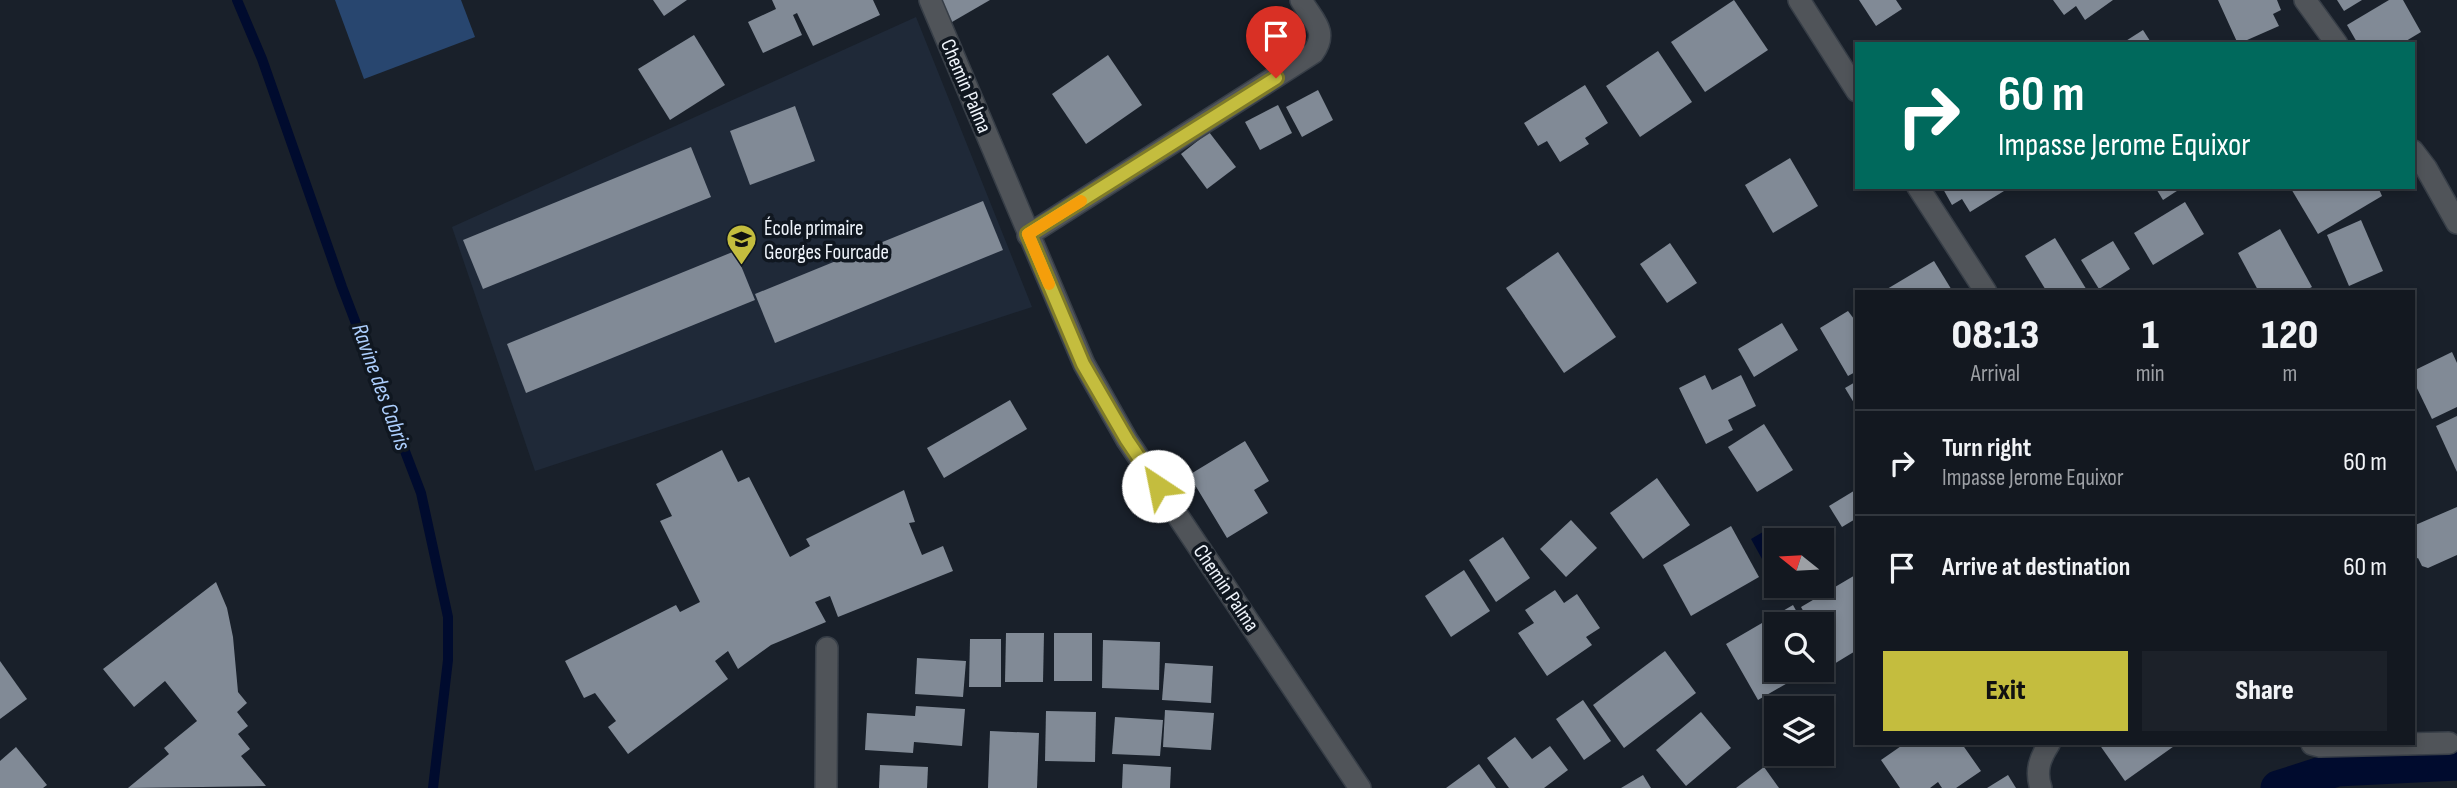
<!DOCTYPE html>
<meta charset="utf-8">
<style>
:root{--surface:#131820;--page:#1c2129;--text:#f1f3f6;--muted:#9da0a5;--line:#32373e;--accent:#c4bd3e}
body{margin:0;font-family:"Sofia Sans Condensed",sans-serif;background:var(--page);color:var(--text);height:100vh;display:flex;flex-direction:column;font-size:26px;white-space:nowrap}
*{box-sizing:border-box;margin:0}
p{font-size:23px;color:var(--muted)}
.icon{flex:none;width:38px;height:38px;fill:none;stroke:currentColor;stroke-width:2;stroke-linecap:round;stroke-linejoin:round}
.map{position:relative;flex:1;overflow:hidden}
.side{position:absolute;left:1855px;top:290px;width:560px;height:455px;display:flex;flex-direction:column;background:var(--surface);border-radius:0px;box-shadow:0 4px 10px #0003,0 0 0 2px var(--line)}
.side>*{flex:none}
.banner{position:absolute;left:1855px;top:42px;width:560px;height:147px;border-radius:0px;box-shadow:0 4px 10px #0003,0 0 0 2px var(--line);background:#00695c;color:#fff;overflow:hidden}
.needle{width:46px;rotate:288deg}
.buttons{position:absolute;left:1764px;top:528px;display:grid;gap:14px}
.buttons a{display:grid;place-items:center;width:70px;height:70px;border-radius:0px;background:var(--surface);box-shadow:0 4px 10px #0003,0 0 0 2px var(--line);font-size:35px}
.pin{position:absolute;display:grid;place-items:center;width:60px;height:60px;color:#fff;margin:-72px -30px;border-radius:50% 50% 50% 0;rotate:-45deg;box-shadow:0 0 7px #0007}
.pin .icon{rotate:45deg}
.me{position:absolute;width:77px;margin:-38px;rotate:326deg;stroke-linejoin:round;filter:drop-shadow(0 0 5px #0008)}
.turn{display:flex;align-items:center;gap:24px;height:147px;padding:0 28px;font-size:32px}
.turn .icon{width:91px;height:91px;stroke-width:2.5}
.turn b{display:block;font-size:49px;line-height:60px}
.eta{display:flex;justify-content:space-evenly;align-items:center;height:119px;text-align:center}
.eta b{font-size:42px;font-weight:800;line-height:49px}
.primary-button{display:flex;gap:14px;margin-top:auto;padding:14px 28px}
.primary-button a{flex:1;height:80px;border-radius:0px;background:var(--accent);color:#111;font-size:28px;font-weight:800;line-height:80px;text-align:center}
.primary-button a+a{background:var(--page);color:var(--text)}
ul{padding:0;list-style:none}
li{display:flex;align-items:center;gap:21px;height:105px;padding:0 28px;border-top:2px solid var(--line)}
li div{flex:1}
li b{display:block;font-size:26px}
li em{font-style:normal}
.map>svg:first-child{display:block}
</style>
<div class="map">
<svg width="2457" height="788" viewBox="0 0 2457 788">
<rect width="100%" height="100%" fill="#19202a"/>
<!-- built -->
<polygon fill="#1f2938" points="916,17 1032,307 535,471 452,227"/>
<!-- green -->
<polygon fill="#28466f" points="335,0 461,0 475,37 364,79"/>
<!-- water -->
<polygon fill="#000b2e" points="1768,529 1776,543 1776,562 1767,568 1751,539"/>
<g fill="none" stroke-linecap="round" stroke-linejoin="round">
<!-- stream -->
<polyline stroke="#000b2e" stroke-width="10" points="237,0 262,59 342,287 421,493 448,617 448,660 433,788"/>
<!-- canal -->
<polyline stroke="#000b2e" stroke-width="35" points="2278,788 2337,769 2457,763"/>
</g>
<!-- building -->
<g fill="#818a96">
<polygon points="653,0 687,0 664,16"/>
<polygon points="772,0 873,0 880,15 813,46 797,13 793,15 802,35 763,53 748,22 776,9"/>
<polygon points="939,0 990,0 952,22"/>
<polygon points="1734,0 1768,50 1705,92 1671,42"/>
<polygon points="1859,0 1896,0 1902,9 1876,26"/>
<polygon points="2053,0 2113,0 2085,20 2076,6 2064,15"/>
<polygon points="2218,0 2277,0 2281,10 2273,14 2279,26 2238,44"/>
<polygon points="2337,0 2362,0 2344,11"/>
<polygon points="2389,0 2403,0 2421,32 2401,44 2358,44 2347,25"/>
<polygon points="2143,30 2152,44 2121,44"/>
<polygon points="694,35 725,85 670,120 638,69"/>
<polygon points="1658,51 1692,102 1640,137 1606,86"/>
<polygon points="1108,55 1142,105 1086,144 1052,94"/>
<polygon points="1585,85 1608,123 1585,138 1589,144 1560,162 1547,141 1538,146 1524,123"/>
<polygon points="1318,90 1333,120 1302,137 1286,107"/>
<polygon points="1278,105 1292,133 1260,150 1245,122"/>
<polygon points="795,106 815,161 750,185 730,131"/>
<polygon points="1209,132 1236,167 1207,189 1181,154"/>
<polygon points="691,147 711,197 483,289 463,240"/>
<polygon points="1790,158 1818,206 1773,233 1745,185"/>
<polygon points="1942,187 2001,187 2004,191 1970,212 1962,199 1952,205"/>
<polygon points="2155,187 2183,187 2163,200"/>
<polygon points="2290,187 2378,187 2382,196 2318,234"/>
<polygon points="983,201 1003,250 775,343 755,294"/>
<polygon points="2185,202 2204,234 2153,265 2134,233"/>
<polygon points="2361,220 2383,271 2349,286 2327,235"/>
<polygon points="2280,229 2312,287 2302,292 2259,292 2238,253"/>
<polygon points="2055,238 2088,292 2047,292 2025,256"/>
<polygon points="2113,241 2130,269 2099,289 2081,260"/>
<polygon points="1670,243 1697,283 1667,303 1640,264"/>
<polygon points="735,251 755,300 526,393 507,344"/>
<polygon points="1558,252 1616,337 1564,373 1506,288"/>
<polygon points="1934,261 1953,292 1882,292"/>
<polygon points="1848,311 1854,319 1857,318 1857,371 1848,376 1820,328"/>
<polygon points="1782,323 1798,350 1754,377 1738,349"/>
<polygon points="2452,352 2457,363 2457,407 2432,419 2413,380 2413,371"/>
<polygon points="1705,375 1712,390 1741,375 1756,406 1728,420 1733,430 1706,444 1679,388"/>
<polygon points="1857,381 1857,408 1845,388"/>
<polygon points="1010,400 1027,429 944,478 927,448"/>
<polygon points="2457,416 2457,472 2436,426"/>
<polygon points="1764,424 1793,470 1757,492 1728,447"/>
<polygon points="1245,441 1269,481 1254,490 1268,513 1227,538 1189,475"/>
<polygon points="722,450 738,482 749,477 790,557 810,546 806,539 904,490 915,522 909,523 922,555 943,546 953,571 838,617 830,596 815,602 826,622 771,645 738,669 728,651 715,661 728,679 628,754 608,727 616,721 595,693 584,698 565,661 676,605 680,612 700,602 660,521 672,516 656,484"/>
<polygon points="1657,478 1690,525 1643,559 1610,513"/>
<polygon points="1857,489 1857,518 1842,527 1829,506"/>
<polygon points="2457,507 2457,555 2428,568 2422,566 2418,558 2413,560 2413,526"/>
<polygon points="1571,520 1597,548 1566,577 1540,549"/>
<polygon points="1731,526 1759,577 1691,616 1663,565"/>
<polygon points="1503,537 1530,578 1496,602 1469,560"/>
<polygon points="1464,570 1490,611 1451,637 1425,596"/>
<polygon points="1857,574 1857,650 1834,664 1822,643 1822,625 1811,625 1801,607"/>
<polygon points="216,582 227,608 233,637 238,692 247,703 237,712 248,726 238,734 250,749 241,756 266,786 128,788 169,754 164,748 197,721 165,681 134,707 103,669"/>
<polygon points="1555,590 1564,603 1577,594 1600,628 1586,637 1592,645 1547,676 1518,633 1534,623 1525,610"/>
<polygon points="1793,605 1804,625 1776,625 1776,670 1810,670 1758,700 1726,644"/>
<polygon points="1006,633 1044,633 1043,682 1005,682"/>
<rect x="1054" y="633" width="38" height="48"/>
<polygon points="970,639 1001,639 1001,687 969,687"/>
<polygon points="1103,640 1160,642 1159,690 1102,688"/>
<polygon points="1665,651 1696,693 1624,748 1593,705"/>
<polygon points="917,658 966,661 963,697 915,694"/>
<polygon points="0,661 27,699 0,719"/>
<polygon points="1165,663 1213,666 1211,703 1162,700"/>
<polygon points="1583,700 1611,741 1584,760 1556,719"/>
<polygon points="916,706 965,709 962,746 914,742 913,753 865,750 867,713 915,716"/>
<polygon points="1165,710 1214,713 1211,750 1163,747"/>
<polygon points="1046,711 1096,712 1095,762 1045,761"/>
<polygon points="1701,712 1731,748 1686,786 1656,750"/>
<polygon points="1115,717 1163,720 1160,756 1112,754"/>
<polygon points="990,731 1039,733 1037,788 988,788"/>
<polygon points="1515,737 1532,759 1550,746 1568,770 1544,788 1509,788 1487,758"/>
<polygon points="1904,744 1962,744 1981,771 1956,788 1942,788 1938,782 1930,788 1900,788 1881,760"/>
<polygon points="2099,744 2177,744 2125,781"/>
<polygon points="16,747 47,785 43,788 0,788 0,761"/>
<polygon points="1123,764 1171,767 1170,788 1122,788"/>
<polygon points="1479,764 1496,788 1446,788"/>
<polygon points="880,765 928,767 927,788 879,788"/>
<polygon points="1764,767 1779,788 1736,788"/>
<polygon points="1643,775 1651,788 1621,788"/>
<polygon points="2008,775 2016,788 1987,788"/>
</g>
<g fill="none" stroke-linecap="round" stroke-linejoin="round">
<defs>
<g id="street">
<polyline points="930,0 1084,364 1127,440 1360,788"/>
<polyline points="1799,0 1857,91"/>
<polyline points="2305,0 2337,44"/>
<polyline points="2413,151 2426,168 2457,223"/>
<polyline points="1918,187 1986,292"/>
<path d="M1028,235L1313,53C1329,31 1313,21 1301,0"/>
<polyline points="2312,744 2320,746 2449,743"/>
<polyline points="826,788 827,648"/>
<path d="M2041,788C2035,771 2040,758 2049,744"/>
</g>
</defs>
<!-- street casing -->
<use href="#street" stroke="#373e47" stroke-width="24"/>
<!-- street -->
<use href="#street" stroke="#505459" stroke-width="21"/>
</g>
<g fill="none" stroke-linecap="round" stroke-linejoin="round">
<defs>
<polyline id="route" points="1158,486 1127,440 1083,364 1028,234 1276,78"/>
</defs>
<!-- route casing -->
<use href="#route" stroke="#7f7b28" stroke-width="18"/>
<!-- route -->
<use href="#route" stroke="#c4bd3e" stroke-width="12"/>
<!-- slow -->
<polyline stroke="#f59e0b" stroke-width="12" points="1049,284 1028,234 1081,201"/>
</g>
<!-- icons -->
<defs>
<symbol id="school-pin" viewBox="-11 -11 22 30"><path d="M0 17L-7.5 6A9.5 9.5 0 1 1 7.5 6Z" fill="#c4bd3e" stroke="#101720"/><path d="M0-5L7-2L0 1L-7-2ZM-4 1L0 2.5L4 1V4Q0 6-4 4Z" fill="#111"/></symbol>
</defs>
<g fill-rule="evenodd">
<use href="#school-pin" x="724" y="222" width="35" height="47"/>
</g>
<g text-anchor="middle" dominant-baseline="central" stroke-width="7" stroke-linejoin="round" paint-order="stroke">
<!-- street labels -->
<g font-size="21" fill="#eff4fb" stroke="#101720">
<text transform="translate(966 86) rotate(67)">Chemin Palma</text>
<text transform="translate(1226 588) rotate(56)">Chemin Palma</text>
</g>
<!-- poi labels -->
<g font-size="21" fill="#eff4fb" stroke="#101720" text-anchor="start">
<text x="764" y="228">École primaire<tspan x="764" dy="24">Georges Fourcade</tspan></text>
</g>
<!-- water labels -->
<g font-size="23" font-style="italic" fill="#adcffe" stroke="#101720">
<text transform="translate(381 387) rotate(70)">Ravine des Cabris</text>
</g>
</g>
</svg>
<div class="buttons">
<a><svg class="needle" viewBox="-14 -14 28 28"><path d="M0-13l5 13h-10z" fill="#e53935"/><path d="M0 13l5-13h-10z" fill="#9da0a5"/></svg></a>
<a><svg class="icon" aria-label="search" viewBox="0 0 24 24"><circle cx="10" cy="10" r="6"/><path d="M15 15l6 6"/></svg></a>
<a><svg class="icon" aria-label="layers" viewBox="0 0 24 24"><path d="M12 4l9 5-9 5-9-5zM3 14l9 5 9-5"/></svg></a>
</div>
<div class="pin" style="left:1276px;top:78px;background:#d93025"><svg class="icon" aria-label="arrive" viewBox="0 0 24 24"><path d="M6 21V4h12l-3 4 3 4H6"/></svg></div>
<svg class="me" style="left:1158px;top:486px" viewBox="-20 -20 40 40"><circle r="19" fill="#fff"/><path d="M0-13L10 11 0 6-10 11z" fill="#c4bd3e"/></svg>
<div class="banner">
<div class="turn"><svg class="icon" aria-label="right" viewBox="0 0 24 24"><path d="M7 20v-9h11M14 6l5 5-5 5"/></svg><div><b>60 m</b>Impasse Jerome Equixor</div></div>
</div>
<section class="side">
<div class="eta">
<div><b>08:13</b><p>Arrival</p></div>
<div><b>1</b><p>min</p></div>
<div><b>120</b><p>m</p></div>
</div>
<ul>
<li><svg class="icon" aria-label="right" viewBox="0 0 24 24"><path d="M7 20v-9h11M14 6l5 5-5 5"/></svg><div><b>Turn right</b><p>Impasse Jerome Equixor</p></div><em>60 m</em></li>
<li><svg class="icon" aria-label="arrive" viewBox="0 0 24 24"><path d="M6 21V4h12l-3 4 3 4H6"/></svg><div><b>Arrive at destination</b></div><em>60 m</em></li>
</ul>
<div class="primary-button"><a>Exit</a><a>Share</a></div>
</section>
</div>
